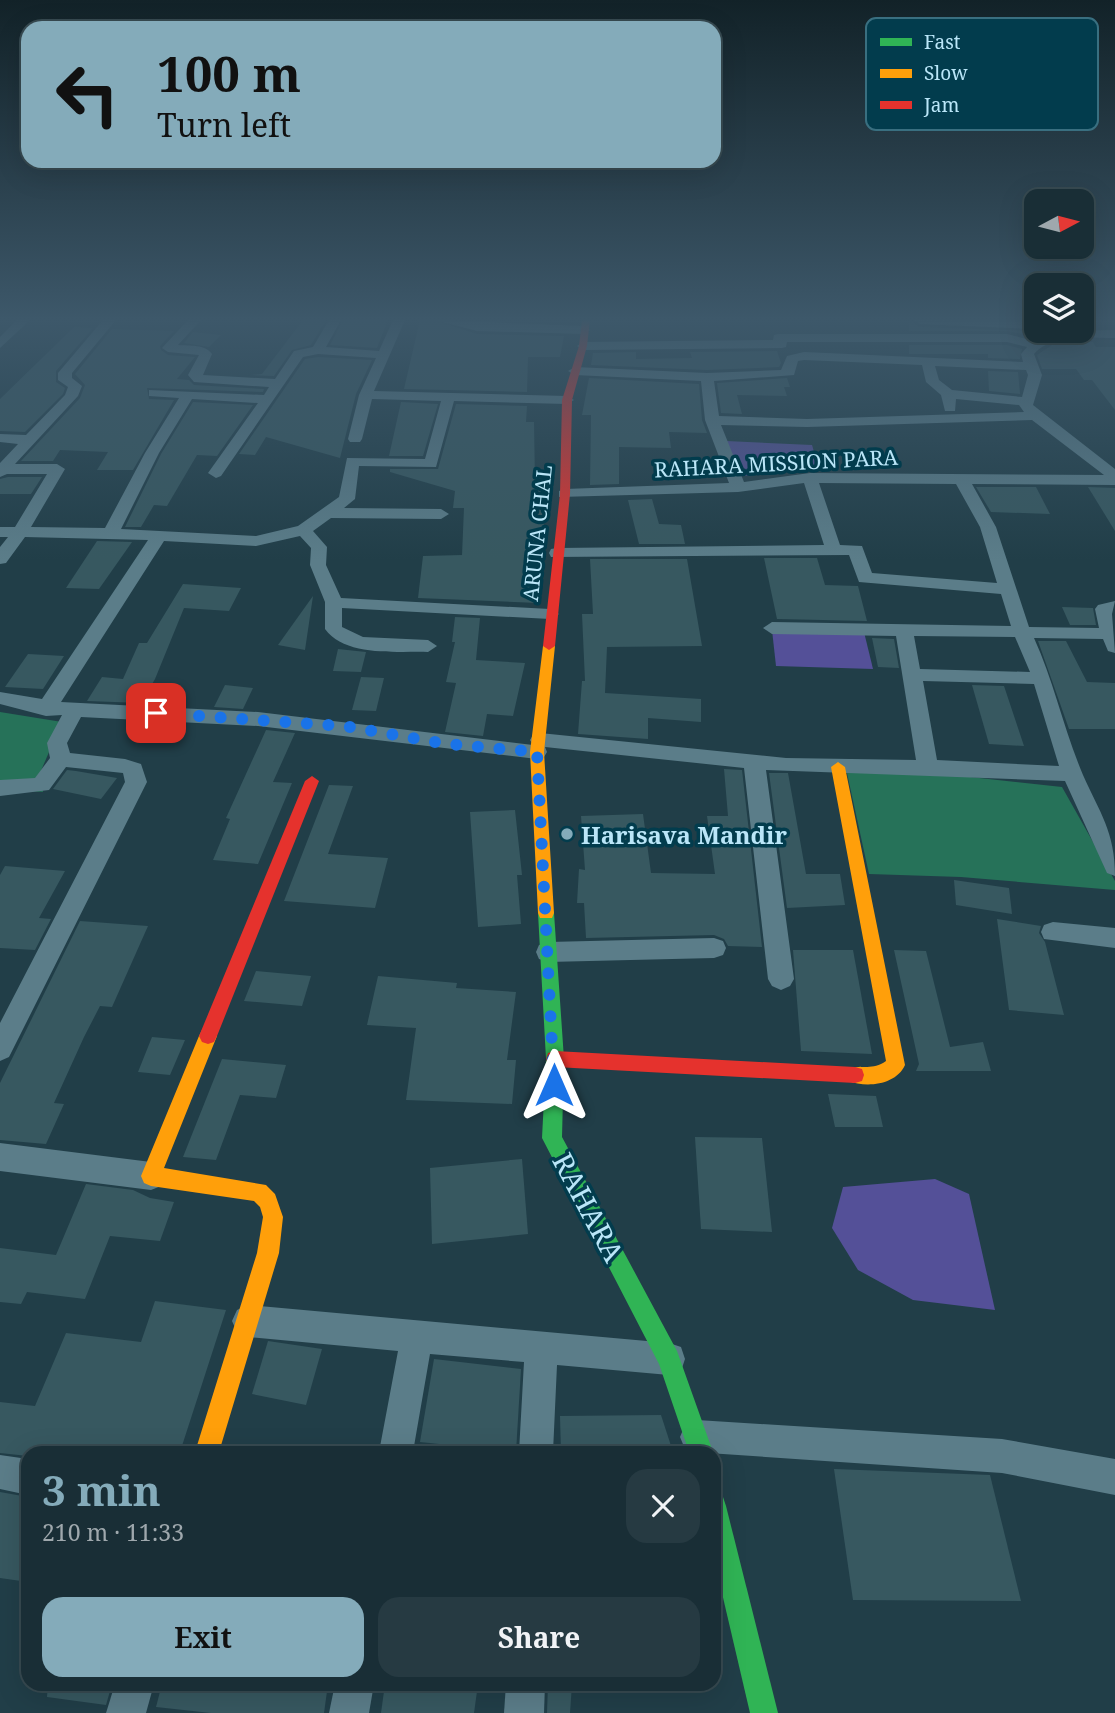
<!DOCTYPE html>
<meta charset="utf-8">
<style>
:root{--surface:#192e36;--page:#263a42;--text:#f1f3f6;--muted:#9fa8ad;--line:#374a51;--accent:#84abba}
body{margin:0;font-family:"Noto Serif",serif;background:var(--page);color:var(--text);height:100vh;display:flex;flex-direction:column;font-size:26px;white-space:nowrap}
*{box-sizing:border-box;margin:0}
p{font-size:23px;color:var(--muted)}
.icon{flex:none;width:38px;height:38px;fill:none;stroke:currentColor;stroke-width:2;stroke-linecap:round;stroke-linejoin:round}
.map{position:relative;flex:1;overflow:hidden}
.side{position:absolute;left:21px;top:1446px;width:700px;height:245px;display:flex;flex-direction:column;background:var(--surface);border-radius:21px;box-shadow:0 7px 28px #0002,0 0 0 2px var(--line)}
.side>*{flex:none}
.hud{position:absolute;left:21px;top:21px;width:700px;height:147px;border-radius:21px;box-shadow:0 7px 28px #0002,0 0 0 2px var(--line);background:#84abba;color:#111;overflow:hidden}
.needle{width:46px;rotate:83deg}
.fabs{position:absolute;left:1024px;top:189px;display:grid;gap:14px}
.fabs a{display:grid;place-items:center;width:70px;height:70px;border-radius:14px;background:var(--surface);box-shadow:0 7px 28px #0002,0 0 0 2px var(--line);font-size:35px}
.pin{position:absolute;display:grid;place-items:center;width:60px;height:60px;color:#fff;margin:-30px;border-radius:14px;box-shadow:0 4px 10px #0006}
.me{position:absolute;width:77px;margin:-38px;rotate:0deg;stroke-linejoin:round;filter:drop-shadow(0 0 5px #0008)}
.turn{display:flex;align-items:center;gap:24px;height:147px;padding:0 21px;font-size:32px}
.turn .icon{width:91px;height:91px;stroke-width:2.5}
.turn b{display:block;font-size:49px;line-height:60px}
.round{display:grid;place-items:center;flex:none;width:74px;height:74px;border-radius:21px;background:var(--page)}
.summary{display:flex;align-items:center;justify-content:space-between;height:119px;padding:0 21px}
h1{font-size:42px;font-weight:700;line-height:52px;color:var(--accent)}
.cta{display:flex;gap:14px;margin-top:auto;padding:14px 21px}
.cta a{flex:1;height:80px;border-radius:21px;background:var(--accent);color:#111;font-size:28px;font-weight:700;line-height:80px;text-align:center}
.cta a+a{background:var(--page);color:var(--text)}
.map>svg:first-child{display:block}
</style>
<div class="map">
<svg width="1115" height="1713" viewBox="0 0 1115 1713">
<rect width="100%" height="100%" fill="#213e48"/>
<!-- green -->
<g fill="#267259">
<polygon points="0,712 62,722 40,773 43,792 0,789"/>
<polygon points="847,773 934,773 1062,787 1115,881 1115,890 961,877 869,874"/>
</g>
<!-- water -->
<g fill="#545098">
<polygon points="726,441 812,445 819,468 734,477"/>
<polygon points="772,630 864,632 873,669 776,666"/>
<polygon points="935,1179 969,1194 995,1310 913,1300 858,1270 832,1228 843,1187"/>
</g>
<!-- building -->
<g fill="#375860">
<polygon points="303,320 326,320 311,345 292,350 274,376 251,375 262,374"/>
<polygon points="343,320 388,320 377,348 330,345"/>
<polygon points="420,320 433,320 477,334 564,336 560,357 528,357 527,392 404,389"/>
<polygon points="909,320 920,327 1031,331 1037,337 1007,331 909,331"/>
<polygon points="74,327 93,328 56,371 56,382 65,388 63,394 25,432 0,431 0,399"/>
<polygon points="112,329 174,331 160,346 161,350 168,355 195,357 177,379 189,380 194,385 264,389 263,392 147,388 149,399 174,400 133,470 97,470 108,452 60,450 53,461 21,461 80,398 85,385 75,374"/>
<polygon points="193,332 221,335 209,347 184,343"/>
<polygon points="1066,342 1093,342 1096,347 1115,347 1115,410 1092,380 1084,380 1076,369 1042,369 1037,355 1052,345"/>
<polygon points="909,345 1007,345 1022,349 1020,359 988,358 988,354 909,354"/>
<polygon points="777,351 781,363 779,367 707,370 591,365 593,353 636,352 636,359 692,358 690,352"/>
<polygon points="318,357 372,360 356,394 340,458 266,437 255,455 239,454 305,359"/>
<polygon points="988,371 1018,372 1020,394 989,391"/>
<polygon points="589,378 699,384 702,420 707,433 669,432 671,448 619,447 619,484 590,485 591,415 582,415"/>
<polygon points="787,378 790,387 784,387 787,396 737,395 742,414 721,413 717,383"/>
<polygon points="193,402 253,405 217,456 197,455 167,506 154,505 141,527 125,527 161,454"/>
<polygon points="401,402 438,404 423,456 389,456"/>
<polygon points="456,404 527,406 526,422 534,422 535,482 546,482 541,573 536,573 538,603 418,598 423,556 462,555 464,508 453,508 455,491 390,472 390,469 438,469"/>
<polygon points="8,477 42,477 31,494 0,494 0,479"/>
<polygon points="976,487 1036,487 1050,514 991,512"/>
<polygon points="1088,487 1115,488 1115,531"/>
<polygon points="652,499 659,524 681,525 685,544 639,544 628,500"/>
<polygon points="97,541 132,542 99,589 66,588"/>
<polygon points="764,558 817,558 825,585 858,586 867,621 777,619"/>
<polygon points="590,559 687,559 702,646 607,647 605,693 701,699 701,722 648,718 648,739 578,734 582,681 585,681 582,614 593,614"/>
<polygon points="183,584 241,588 229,611 184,608 155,679 141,703 87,701 102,677 123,679 139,643 147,643"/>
<polygon points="313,596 305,650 278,645"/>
<polygon points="1062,607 1093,608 1096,625 1070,625"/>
<polygon points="455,617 480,618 476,660 525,663 513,716 487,714 483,736 445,732 456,683 446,682 455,642 452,642"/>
<polygon points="872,638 894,639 899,668 878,667"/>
<polygon points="1038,641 1066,641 1087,682 1115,683 1115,729 1069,729"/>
<polygon points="338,649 366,652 361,672 333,671"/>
<polygon points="28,654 64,656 43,689 5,687"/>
<polygon points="361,677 384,678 376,711 352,710"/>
<polygon points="225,685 253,688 243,709 214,707"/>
<polygon points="972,685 1004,686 1024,746 989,744"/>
<polygon points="266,730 295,733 273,782 292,783 258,864 213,860 230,819 226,818"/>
<polygon points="724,769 742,770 762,947 728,946 724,939 714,935 586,938 584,903 577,903 579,869 585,870 581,816 643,814 651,873 715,874 707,816 728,816"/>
<polygon points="67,770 76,771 117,778 101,799 53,789"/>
<polygon points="769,773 788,773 806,874 840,874 845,905 787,908"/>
<polygon points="329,785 353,786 328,854 388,858 375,908 284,901"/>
<polygon points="515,810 522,875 517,875 521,924 478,927 470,812"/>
<polygon points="5,866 65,871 39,918 51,919 35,950 0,948 0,875"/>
<polygon points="954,880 1009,888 1012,914 956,905"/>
<polygon points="997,919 1041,926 1039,933 1045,942 1064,1015 1009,1010"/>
<polygon points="80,921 148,926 112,1007 100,1006 84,1037 54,1103 64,1104 46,1144 0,1140 0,1083"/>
<polygon points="793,950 853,950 872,1054 801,1051"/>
<polygon points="894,950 926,951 950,1047 983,1042 991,1071 916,1071 919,1064"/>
<polygon points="256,971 311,976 302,1006 244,1001"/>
<polygon points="378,976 457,983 456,988 516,992 507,1060 516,1060 512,1104 406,1100 416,1028 367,1025"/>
<polygon points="152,1037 185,1040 170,1075 138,1072"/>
<polygon points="222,1059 286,1065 276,1098 240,1095 216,1160 183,1157"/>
<polygon points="828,1094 876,1096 883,1127 835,1127"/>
<polygon points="695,1137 762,1138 772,1232 701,1229"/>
<polygon points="522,1159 528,1234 432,1244 430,1168"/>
<polygon points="86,1184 133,1190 150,1198 174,1202 160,1241 110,1236 85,1299 27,1292 21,1304 0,1302 0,1248 56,1255"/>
<polygon points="155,1301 226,1310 180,1452 28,1452 28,1456 0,1453 0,1402 35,1406 66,1333 141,1342"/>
<polygon points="268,1341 322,1349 306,1405 252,1394"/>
<polygon points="434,1359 521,1369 516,1452 420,1442"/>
<polygon points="661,1415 673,1452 561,1452 560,1416"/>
<polygon points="834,1469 990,1475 1021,1601 853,1600"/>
<polygon points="0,1492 28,1497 28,1582 0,1578"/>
<polygon points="48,1684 112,1684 106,1705 47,1697"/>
<polygon points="162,1684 328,1684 324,1713 211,1713 156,1707"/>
<polygon points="385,1684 478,1684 474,1713 381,1713"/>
<polygon points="548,1684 572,1684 570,1713 547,1713"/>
</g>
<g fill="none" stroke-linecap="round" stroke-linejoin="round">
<!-- street -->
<g fill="#5b7d89" fill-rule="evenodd">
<polygon points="17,320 30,320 0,348 0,337"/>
<path d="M103,320H116L72,373V378L82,386L78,396L15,464H57L65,469L31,527L105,528L145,453L179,398L149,396V390L264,395L269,387L194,382L188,375L199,355L168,352L162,348L188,320H201L178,345C190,346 205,344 212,354L203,375L275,379L294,351L313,347L329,320H341L326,347L379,351L393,320H405L374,391L567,396L574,400L567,404L454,401L436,467L359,466L355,499L344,508L441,509L449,514L441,519L331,518L313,531L327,547L326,565L341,598L550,609L559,614L550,619L342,608V627L363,637L428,640L437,646L428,652C397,651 345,657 325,629V602L310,565L311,548L300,536L256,546L164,541L61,702L258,712L533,745L530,740L533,735L540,733L786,758L916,760L896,636L772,634L763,628L772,622L1011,626L1001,594L859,582L849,555L551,557L549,553L551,549L557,548L824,545L804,483L738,492L559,497V491L565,489L729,483L705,420L701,381L575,375L568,371L575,367L707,373L781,370L787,356L804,352L1023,362L1021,354L1027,347L1007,342H787L786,347L782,348L583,350L577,346L583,342L773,340L774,335L778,334H1007L1034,341L1059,331L1115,330V338C1089,338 1052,333 1034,354L1042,375L1033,405L1115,469V485L972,484L996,527L1029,627L1099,628L1095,609L1098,605L1115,601L1112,614L1115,653L1108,651L1103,639L1034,638C1054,682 1064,730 1083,775C1100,813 1115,832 1115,876L1107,873L1065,781L766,770L794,979L790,986L781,990L772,986L768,979L744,768L545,747L547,752L544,757L537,759L258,726L81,717L67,743L70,753L125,759L141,764L147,782L9,1057L0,1061V1023L125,782L123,773L66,767L49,790L0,796V780L35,778L50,758L47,743L62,715L46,716L0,704V692L42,699L148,540L25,537L6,563L0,564V547L8,537H0V527H15L47,474H7L0,477V463L18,444L0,442V434L26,435L65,395L68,387L58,380V373ZM318,354L376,358L359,395L348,439L350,442H360L362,439L372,399L441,401L425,459L347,458L339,497L298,526L256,536L121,529L159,453L192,399L258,403L208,473L216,478L221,476L303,357ZM804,360L922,365L926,382L941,395L945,411H955L956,399L1019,405L1024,412L807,419L719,416L714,381L794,375L798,361ZM935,366L1026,370L1028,375L1022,397L952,390L939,380ZM1032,420L1104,475L810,473L744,482L721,425L807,427ZM819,483L956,484L980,527L997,583L872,573L862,546L840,545ZM914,636L1015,637L1030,672L920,669ZM923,681L1034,684L1059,766L937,760Z"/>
<polygon points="435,320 584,326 590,330 584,334 477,331"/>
<polygon points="914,320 1036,321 1036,329 920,324"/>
<polygon points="1053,922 1115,928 1115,948 1044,939 1041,932 1044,925"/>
<polygon points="714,938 723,941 726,948 723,955 714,958 548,962 539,959 536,952 539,945 548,942"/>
<polygon points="0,1143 151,1162 161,1166 166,1176 161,1186 151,1190 0,1171"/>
<polygon points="248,1305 669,1343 681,1347 685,1359 681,1371 669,1375 557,1365 553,1452 519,1452 524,1362 430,1354 413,1452 379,1452 398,1351 248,1337 237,1332 232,1321 237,1310"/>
<polygon points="697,1420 1002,1439 1115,1459 1115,1495 1002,1473 693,1452 685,1449 680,1437 685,1425"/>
<polygon points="0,1455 28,1459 28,1495 0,1489"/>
<polygon points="115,1684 154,1684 146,1713 106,1713"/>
<polygon points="335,1684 374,1684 369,1713 329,1713"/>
<polygon points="506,1684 545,1684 544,1713 504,1713"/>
</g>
<!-- fast -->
<g fill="#30b455" fill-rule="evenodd">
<polygon points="546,906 552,908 554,913 564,1059 562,1137 677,1351 713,1452 689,1452 659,1364 542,1138 546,1059 538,913 540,908"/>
<polygon points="714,1494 723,1497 726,1506 778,1713 750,1713 714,1559"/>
</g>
<!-- slow -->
<g fill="#ff9f0a" fill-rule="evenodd">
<polygon points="549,642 555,646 544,752 554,913 552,918 540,918 538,913 530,752 543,646"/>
<path d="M838,762L845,767L905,1065C896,1085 867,1088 848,1081L846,1075L848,1069C863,1064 872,1071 886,1061L831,767Z"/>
<polygon points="208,1028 214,1030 217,1036 164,1168 266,1185 275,1194 283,1217 279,1253 219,1452 195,1452 257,1253 263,1217 260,1207 254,1201 151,1186 144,1183 141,1176 199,1036 202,1030"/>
</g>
<!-- jam -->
<g fill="#e5322d" fill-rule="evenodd">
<polygon points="582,320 590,320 587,346 572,400 570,494 555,646 549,650 543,646 560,494 562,400 579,346"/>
<polygon points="312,776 319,781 217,1036 214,1042 208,1044 202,1042 199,1036 305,781"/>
<polygon points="555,1051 855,1067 862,1069 864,1075 862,1081 855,1083 555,1067 548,1065 546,1059 548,1053"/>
</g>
</g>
<!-- sky -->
<linearGradient id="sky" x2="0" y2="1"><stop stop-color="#122228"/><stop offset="0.57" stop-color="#3d586a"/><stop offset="1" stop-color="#3d586a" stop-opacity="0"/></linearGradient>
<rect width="1115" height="560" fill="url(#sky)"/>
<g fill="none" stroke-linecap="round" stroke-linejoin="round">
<!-- route -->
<polyline stroke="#1a73e8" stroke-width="12" stroke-dasharray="0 21.6" points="156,713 344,726 447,744 537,752 554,1085"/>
</g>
<!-- markers -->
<circle fill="#84abba" stroke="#023c4d" stroke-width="2.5" cx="567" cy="834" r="7"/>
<g text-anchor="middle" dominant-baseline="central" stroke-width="7" stroke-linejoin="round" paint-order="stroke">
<!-- far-street labels -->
<g font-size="21" fill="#bae6f8" stroke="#023c4d">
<text transform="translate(776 463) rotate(-3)">RAHARA MISSION PARA</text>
<text transform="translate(537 533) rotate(-84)">ARUNA CHAL</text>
</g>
<!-- poi labels -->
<g font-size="24" font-weight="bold" fill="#bae6f8" stroke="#023c4d" text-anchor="start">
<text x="581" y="834">Harisava Mandir</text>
</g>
<!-- near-street labels -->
<g font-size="28" fill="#bae6f8" stroke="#023c4d">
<text transform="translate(589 1207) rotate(62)">RAHARA</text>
</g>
</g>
<!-- legend -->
<rect x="866" y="18" width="232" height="112" rx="10" fill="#023c4d" stroke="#396f80" stroke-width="2"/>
<rect x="880" y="38" width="32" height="8" fill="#30b455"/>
<rect x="880" y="69" width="32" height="9" fill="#ff9f0a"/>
<rect x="880" y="101" width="32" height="8" fill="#e5322d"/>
<g font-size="19" fill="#bae6f8">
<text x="924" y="49">Fast</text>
<text x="924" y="80">Slow</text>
<text x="924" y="112">Jam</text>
</g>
</svg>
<div class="fabs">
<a><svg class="needle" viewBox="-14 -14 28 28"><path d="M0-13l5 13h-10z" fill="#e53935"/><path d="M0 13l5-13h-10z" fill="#9fa8ad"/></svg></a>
<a><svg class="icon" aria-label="layers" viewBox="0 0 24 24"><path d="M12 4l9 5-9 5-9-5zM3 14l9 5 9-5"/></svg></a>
</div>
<div class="pin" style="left:156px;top:713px;background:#d93025"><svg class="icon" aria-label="arrive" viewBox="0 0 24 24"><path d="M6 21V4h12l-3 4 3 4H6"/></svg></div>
<svg class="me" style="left:554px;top:1085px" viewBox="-20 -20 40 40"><path d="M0-17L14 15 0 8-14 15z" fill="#1a73e8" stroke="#fff" stroke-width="4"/></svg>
<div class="hud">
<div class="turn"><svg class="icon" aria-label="left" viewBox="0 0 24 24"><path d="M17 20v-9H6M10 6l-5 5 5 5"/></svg><div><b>100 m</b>Turn left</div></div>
</div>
<section class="side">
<div class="summary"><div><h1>3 min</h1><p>210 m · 11:33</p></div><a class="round"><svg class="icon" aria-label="close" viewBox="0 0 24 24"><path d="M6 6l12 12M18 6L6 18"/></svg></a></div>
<div class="cta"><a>Exit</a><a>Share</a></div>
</section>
</div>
